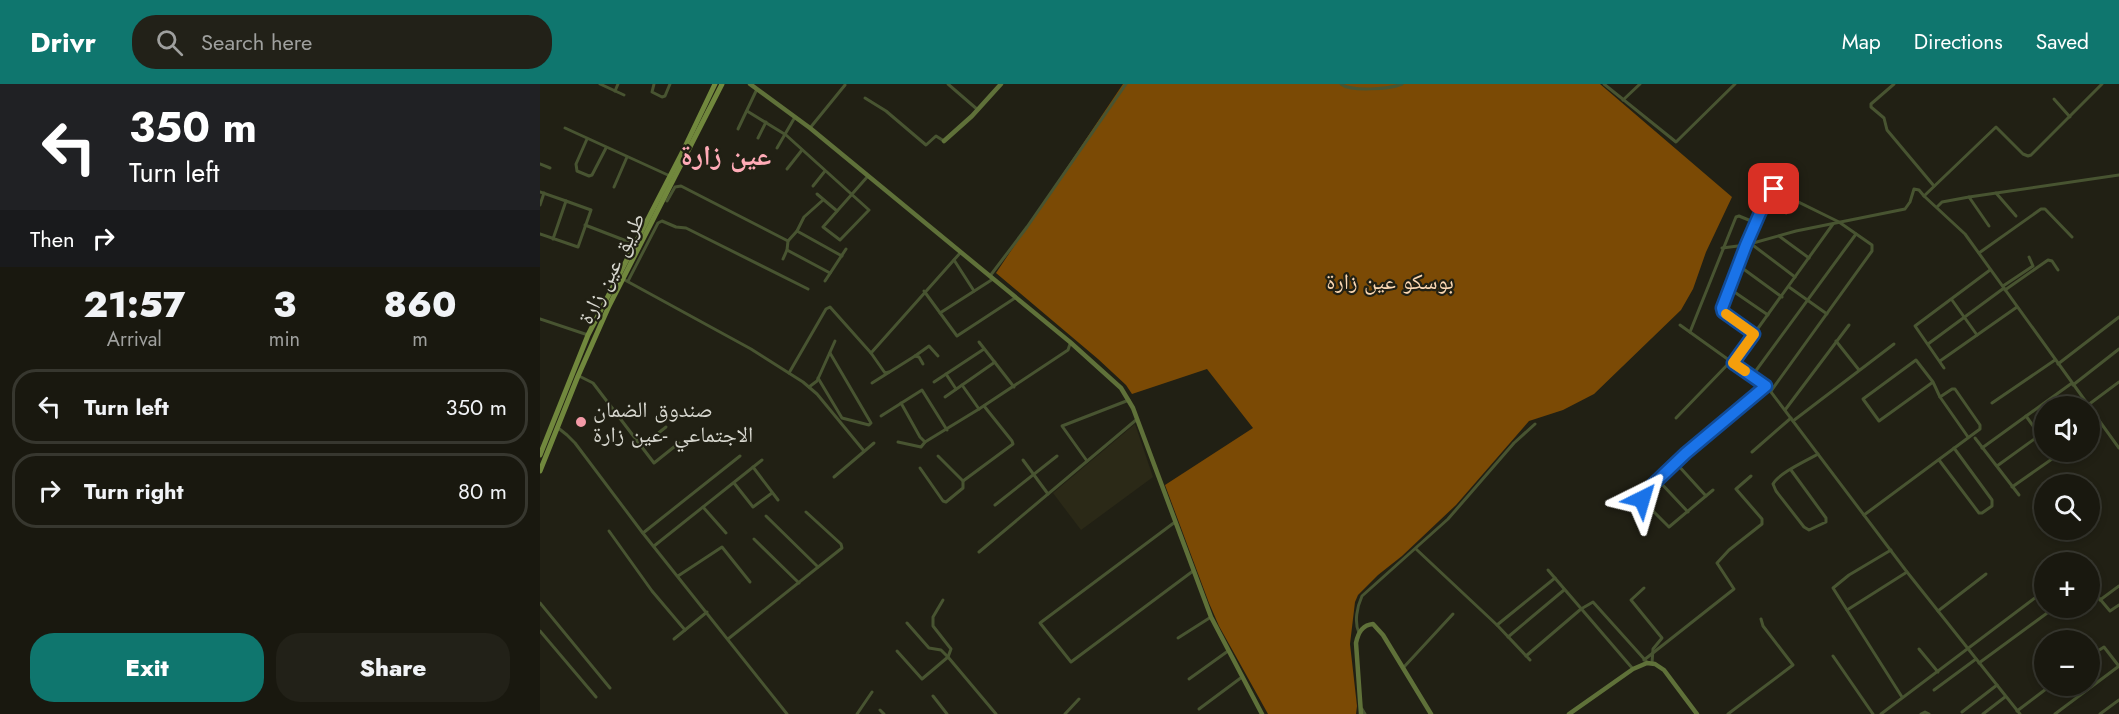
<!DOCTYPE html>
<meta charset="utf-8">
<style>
:root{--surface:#19180f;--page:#222118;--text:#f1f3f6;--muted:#9fa09e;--line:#37372f;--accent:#0f766e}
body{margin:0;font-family:Jost,"Noto Naskh Arabic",sans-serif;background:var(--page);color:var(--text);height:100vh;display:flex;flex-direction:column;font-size:22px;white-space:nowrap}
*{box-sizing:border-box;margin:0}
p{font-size:20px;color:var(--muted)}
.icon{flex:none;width:33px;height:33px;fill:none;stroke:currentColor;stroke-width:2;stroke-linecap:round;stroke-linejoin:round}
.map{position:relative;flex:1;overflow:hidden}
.details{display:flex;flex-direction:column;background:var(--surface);width:540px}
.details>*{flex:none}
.guide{background:#202124;color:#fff;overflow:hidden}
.tools{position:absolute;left:1494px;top:312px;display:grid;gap:12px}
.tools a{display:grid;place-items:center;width:66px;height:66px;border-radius:50%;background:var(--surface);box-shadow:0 3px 9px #0003,0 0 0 2px var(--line);font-size:30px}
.pin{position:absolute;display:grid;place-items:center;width:51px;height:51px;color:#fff;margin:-26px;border-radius:12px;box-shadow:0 3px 9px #0006}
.me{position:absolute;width:66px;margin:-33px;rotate:40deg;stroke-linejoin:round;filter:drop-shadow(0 0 4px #0008)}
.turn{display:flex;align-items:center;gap:21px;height:126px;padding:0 30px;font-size:27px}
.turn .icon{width:78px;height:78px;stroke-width:2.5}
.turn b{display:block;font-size:42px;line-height:51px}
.then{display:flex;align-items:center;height:57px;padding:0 30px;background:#0003;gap:12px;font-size:22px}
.eta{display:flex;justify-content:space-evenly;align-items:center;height:102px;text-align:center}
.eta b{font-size:36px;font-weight:800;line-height:42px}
.cta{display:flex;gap:12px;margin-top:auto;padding:12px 30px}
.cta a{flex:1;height:69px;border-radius:24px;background:var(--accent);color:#fff;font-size:24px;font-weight:800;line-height:69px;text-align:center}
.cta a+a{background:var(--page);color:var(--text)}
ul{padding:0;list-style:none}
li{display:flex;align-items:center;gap:18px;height:75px;margin:0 12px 9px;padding:0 18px;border:3px solid var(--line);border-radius:24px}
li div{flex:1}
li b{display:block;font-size:22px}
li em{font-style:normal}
header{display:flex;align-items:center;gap:36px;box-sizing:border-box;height:84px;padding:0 30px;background:var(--accent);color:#fff}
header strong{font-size:28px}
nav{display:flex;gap:33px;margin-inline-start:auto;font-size:21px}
.search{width:420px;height:54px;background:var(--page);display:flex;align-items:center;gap:15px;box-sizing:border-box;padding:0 21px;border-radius:24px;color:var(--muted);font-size:22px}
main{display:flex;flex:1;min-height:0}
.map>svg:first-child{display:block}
</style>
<header>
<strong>Drivr</strong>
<div class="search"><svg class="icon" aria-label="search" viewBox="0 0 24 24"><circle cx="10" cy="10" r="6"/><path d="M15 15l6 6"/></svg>Search here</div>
<nav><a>Map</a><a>Directions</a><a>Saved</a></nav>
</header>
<main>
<section class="details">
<div class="guide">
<div class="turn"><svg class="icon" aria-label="left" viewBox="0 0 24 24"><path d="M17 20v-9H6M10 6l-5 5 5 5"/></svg><div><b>350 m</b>Turn left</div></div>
<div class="then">Then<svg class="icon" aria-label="right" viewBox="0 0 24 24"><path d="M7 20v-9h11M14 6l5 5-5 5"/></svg></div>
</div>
<div class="eta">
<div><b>21:57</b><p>Arrival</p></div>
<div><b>3</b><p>min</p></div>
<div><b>860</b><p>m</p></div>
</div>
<ul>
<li><svg class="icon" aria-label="left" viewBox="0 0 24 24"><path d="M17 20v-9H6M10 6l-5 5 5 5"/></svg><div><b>Turn left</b></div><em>350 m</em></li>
<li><svg class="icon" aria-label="right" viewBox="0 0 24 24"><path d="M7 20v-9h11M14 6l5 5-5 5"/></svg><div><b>Turn right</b></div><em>80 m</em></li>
</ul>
<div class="cta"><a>Exit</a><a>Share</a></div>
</section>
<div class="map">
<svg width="1579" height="630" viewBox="0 0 1579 630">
<rect width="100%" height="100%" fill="#212014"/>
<!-- built -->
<polygon fill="#2b2917" points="595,340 613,393 541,446 513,409"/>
<!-- forest -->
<polygon fill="#7b4a05" points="583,0 1060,0 1192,113 1166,168 1153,205 1141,226 1054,310 1023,326 989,337 916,421 862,472 838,491 818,511 815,518 810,560 817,622 816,630 728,630 679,542 669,519 625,401 713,344 667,285 592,310 586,301 558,275 456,189"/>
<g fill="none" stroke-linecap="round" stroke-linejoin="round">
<!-- minor -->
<g stroke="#485431" stroke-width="3">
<polyline points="60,0 84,11"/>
<polyline points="114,0 112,8 122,13 125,12 130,0"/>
<polyline points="408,0 438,26"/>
<path d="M801,0C811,8 850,5 862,0"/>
<polyline points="1064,0 1136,58 1195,0"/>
<polyline points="1354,0 1331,20 1331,23 1344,34 1347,46 1394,102"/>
<polyline points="75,7 78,0"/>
<polyline points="325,14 346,27 386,61 396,52 404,57"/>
<polyline points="1514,15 1530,33"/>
<polyline points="1083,16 1100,0"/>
<polyline points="207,27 246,51 329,126 300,156 283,143 328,92"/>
<polyline points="25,44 130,92"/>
<polyline points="270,44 305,1"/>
<polyline points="198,45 217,5"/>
<polyline points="218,54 226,38"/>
<polyline points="47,55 36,80 37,87 49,92 52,91 66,64"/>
<polyline points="237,64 255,33"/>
<polyline points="0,80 10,84"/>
<polyline points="247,85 262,66"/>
<polyline points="273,102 285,87"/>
<polyline points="74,103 87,73"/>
<polyline points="0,108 26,117"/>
<polyline points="1456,109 1476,132"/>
<polyline points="277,110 297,127"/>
<polyline points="1429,113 1449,142"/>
<polyline points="127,117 135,103 141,102 248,157"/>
<polyline points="0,121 4,109"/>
<polyline points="1397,123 1402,118 1429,113 1579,91"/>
<polyline points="1246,129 1253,115"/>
<polyline points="45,141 84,156 96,157"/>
<polyline points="257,147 302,172"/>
<polyline points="0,150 38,163 51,126 26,117 13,155"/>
<polyline points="1239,152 1269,174"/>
<polyline points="1210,159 1255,193"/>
<polyline points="1182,164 1206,161 1256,147 1365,125 1370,118 1374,105 1379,106 1384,112"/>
<polyline points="247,166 290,189"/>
<polyline points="1439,169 1501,125 1505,125 1532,153"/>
<polyline points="243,175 247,166 248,157 257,147 264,133 283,116"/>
<polyline points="414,176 434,207"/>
<polyline points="1198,181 1242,213"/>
<polyline points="450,192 487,143 586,0"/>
<polyline points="83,195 211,265 263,298 277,310 324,367"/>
<polyline points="88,197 118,139 122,137 136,143 146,144 268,205"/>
<polyline points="285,197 306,165"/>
<polyline points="1463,202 1493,182 1489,173"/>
<polyline points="1249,203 1287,230"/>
<polyline points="1190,205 1228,231"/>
<polyline points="1465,206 1508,176 1512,177 1518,186"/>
<polyline points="384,207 417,252 475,214"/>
<polyline points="1412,216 1437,251"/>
<polyline points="400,229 453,195"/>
<polyline points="0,235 48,251"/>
<polyline points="1140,241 1228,304 1367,488 1480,630"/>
<polyline points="1150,248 1196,133 1199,132 1216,139"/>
<polyline points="1214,250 1183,228 1182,224 1206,161 1232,105 1299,138 1332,161 1332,167 1231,307"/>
<polyline points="1296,257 1319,286"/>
<polyline points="439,258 474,303"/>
<polyline points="1388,260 1464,204"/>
<polyline points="331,269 421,168"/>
<polyline points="375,272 389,262 398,272"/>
<polyline points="1400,277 1477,223"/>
<polyline points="1193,279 1293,140"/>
<polyline points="1518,280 1579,233"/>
<polyline points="1404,284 1375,242 1450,186"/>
<polyline points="249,289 286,225 290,223 331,269 345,289 349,288"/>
<polyline points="406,290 416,305"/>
<polyline points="39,292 53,299 114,379 139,359"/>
<polyline points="1212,292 1316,150"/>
<polyline points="278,294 302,334 329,341 331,339 290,269"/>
<polyline points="394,298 444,265"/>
<polyline points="1393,298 1339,337 1323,315 1376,276 1393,298 1400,313 1428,353"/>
<polyline points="332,299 375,272 379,273 383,280"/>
<polyline points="422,301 439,325"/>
<polyline points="1533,301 1579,265"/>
<polyline points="269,303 277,297 295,257"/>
<polyline points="405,313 455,278"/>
<polyline points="361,319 380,353 385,358 439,325 528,266 530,260"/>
<polyline points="1452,319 1515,276"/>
<polyline points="1548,321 1579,298"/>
<polyline points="1549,322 1425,150 1384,112 1456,43 1483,70 1488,72 1491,71 1562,0"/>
<polyline points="1550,324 1579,364"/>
<polyline points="1245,326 1309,241"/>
<polyline points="341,332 382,306 407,346"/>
<polyline points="1486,332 1504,357"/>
<polyline points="1136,334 1191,277"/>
<polyline points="1253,337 1354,260"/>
<polyline points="17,343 27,351 35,359 102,448 247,630"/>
<polyline points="1550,348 1560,341"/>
<polyline points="1435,354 1479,411"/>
<polyline points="358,358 381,363 385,358"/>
<polyline points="102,362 126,343"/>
<polyline points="1442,364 1532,299"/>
<polyline points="1212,368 1251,334"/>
<polyline points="483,376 508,410"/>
<polyline points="1399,376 1439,429 1442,429 1452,422 1452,416 1414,364"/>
<polyline points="547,377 522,342 589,316"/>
<polyline points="1136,379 1166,412"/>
<polyline points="1457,382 1504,348"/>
<polyline points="213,383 238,416"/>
<polyline points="380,384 403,417 406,418 423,404 423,397 398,372"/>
<path d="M1251,386L1286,434V438L1269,446L1264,443L1236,407L1233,400C1239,389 1266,377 1278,370"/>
<polyline points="294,393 334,359"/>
<polyline points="1118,396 1148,428"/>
<polyline points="423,397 473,360 472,357 444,322"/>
<polyline points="194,399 213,423 232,409"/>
<polyline points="1472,403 1522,368"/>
<polyline points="1173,406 1129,443 1105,419 1101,412 1146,369 1226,302"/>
<polyline points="455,421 517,372"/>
<polyline points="163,423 186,449"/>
<polyline points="1324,431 1440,345 1440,341 1415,305 1412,305 1400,313"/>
<polyline points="226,432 278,483"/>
<polyline points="635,438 500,539 531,578 653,487"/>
<polyline points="69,447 112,507 145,546"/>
<polyline points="103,449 200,372"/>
<polyline points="214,455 259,499"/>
<polyline points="114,462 222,376"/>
<polyline points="876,465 957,541 990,576"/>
<polyline points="1351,466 1309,491 1293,504 1362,613"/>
<polyline points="439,468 596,336"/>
<polyline points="1008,486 1093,585"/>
<polyline points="138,492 182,463 210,498"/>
<polyline points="1104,504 1091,516 1122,554 1113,565 1112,579"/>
<polyline points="1554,508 1570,527 1579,521"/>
<polyline points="1560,516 1579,502"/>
<polyline points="0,519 70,604"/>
<polyline points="1307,526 1367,488"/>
<polyline points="1398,527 1446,490"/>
<polyline points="367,539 389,564 401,566 408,573 456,630"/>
<polyline points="957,541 1015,494"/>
<polyline points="0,547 56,613"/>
<path d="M819,549C814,538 817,523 822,512L908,435L974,359L995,340"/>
<polyline points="968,553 1024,506"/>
<polyline points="638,554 671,533"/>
<polyline points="134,555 167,528"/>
<polyline points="188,555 302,464 301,460 266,428"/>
<polyline points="1379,565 1398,588"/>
<polyline points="357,567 382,595 408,573 411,565 393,542 393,533 403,516"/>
<polyline points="986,572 1041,525 1053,518 1106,577"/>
<polyline points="1293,572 1333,630"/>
<polyline points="1550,572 1564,563 1578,581"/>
<polyline points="1104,576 1194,505 1177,479 1189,466 1222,440 1222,435 1196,405 1211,392"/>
<polyline points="1439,579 1514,524"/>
<polyline points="863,584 913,530"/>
<polyline points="649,595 688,567"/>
<polyline points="1394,606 1436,575"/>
<polyline points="393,612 407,630"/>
<polyline points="659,625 702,593"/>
<polyline points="822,625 825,630"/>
<polyline points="340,626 344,630"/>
<polyline points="1477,627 1510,602"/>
<polyline points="1422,628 1457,601"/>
<polyline points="317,630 332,608"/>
<polyline points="525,630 539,615"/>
<polyline points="1188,630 1253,581 1223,542 1221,535"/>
<polyline points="1341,630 1504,507"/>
<polyline points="1381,630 1385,628 1389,630"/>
<polyline points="1443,630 1465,613"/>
<polyline points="1515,630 1579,582"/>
<polyline points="1560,630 1579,616"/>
</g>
<!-- secondary -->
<g stroke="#5f7139" stroke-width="4.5">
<polyline points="210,0 270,44 530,258 581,304 593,324 671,533 722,630"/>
<polyline points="404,57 432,32 461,0"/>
<path d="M821,630L816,559C818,549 822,541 833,540L843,551L891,630"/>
<polyline points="1029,630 1093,585 1107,579 1115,580 1124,586 1157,630"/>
</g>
<!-- primary -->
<g stroke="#71883d" stroke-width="5">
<polyline points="0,371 48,251 142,69 175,0"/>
<polyline points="0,387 38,292 69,222 182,0"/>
</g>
</g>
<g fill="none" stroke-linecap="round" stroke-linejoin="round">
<defs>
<polyline id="route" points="1102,415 1103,410 1146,369 1226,302 1193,279 1214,250 1183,228 1182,224 1206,161 1230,106 1234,105"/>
</defs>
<!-- route casing -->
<use href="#route" stroke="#114b97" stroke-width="15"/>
<!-- route -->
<use href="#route" stroke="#1a73e8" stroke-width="10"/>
<!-- slow -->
<polyline stroke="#f59e0b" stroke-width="10" points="1186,230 1214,250 1193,279 1205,287"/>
</g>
<!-- markers -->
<circle fill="#f39aa7" stroke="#212014" stroke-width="2" cx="41" cy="338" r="6"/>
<g text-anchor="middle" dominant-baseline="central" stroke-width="4.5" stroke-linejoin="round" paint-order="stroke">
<!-- street labels -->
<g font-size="22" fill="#d7d7cf" stroke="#212014">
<text transform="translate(71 184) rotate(-63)">طريق عين زارة</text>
</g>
<!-- park labels -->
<g font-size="22" fill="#fbd8b4" stroke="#212014">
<text x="850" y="197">بوسكو عين زارة</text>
</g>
<!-- poi labels -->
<g font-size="22" fill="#d7d7cf" stroke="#212014" text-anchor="start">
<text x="53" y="325">صندوق الضمان<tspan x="53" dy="25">الاجتماعي -عين زارة</tspan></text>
</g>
<!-- district labels -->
<g font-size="28" font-weight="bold" fill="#ffabb7" stroke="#212014">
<text x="186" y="71">عين زارة</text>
</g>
</g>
</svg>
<div class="tools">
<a><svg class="icon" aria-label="sound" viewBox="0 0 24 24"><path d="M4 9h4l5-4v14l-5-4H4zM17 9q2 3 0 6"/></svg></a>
<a><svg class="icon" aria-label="search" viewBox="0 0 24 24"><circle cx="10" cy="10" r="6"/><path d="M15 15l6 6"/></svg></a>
<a>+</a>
<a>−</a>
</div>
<div class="pin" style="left:1234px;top:105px;background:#d93025"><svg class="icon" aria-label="arrive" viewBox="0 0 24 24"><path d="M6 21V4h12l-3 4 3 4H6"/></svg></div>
<svg class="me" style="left:1102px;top:415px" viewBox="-20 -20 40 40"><path d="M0-17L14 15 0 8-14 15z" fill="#1a73e8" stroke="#fff" stroke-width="4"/></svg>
</div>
</main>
